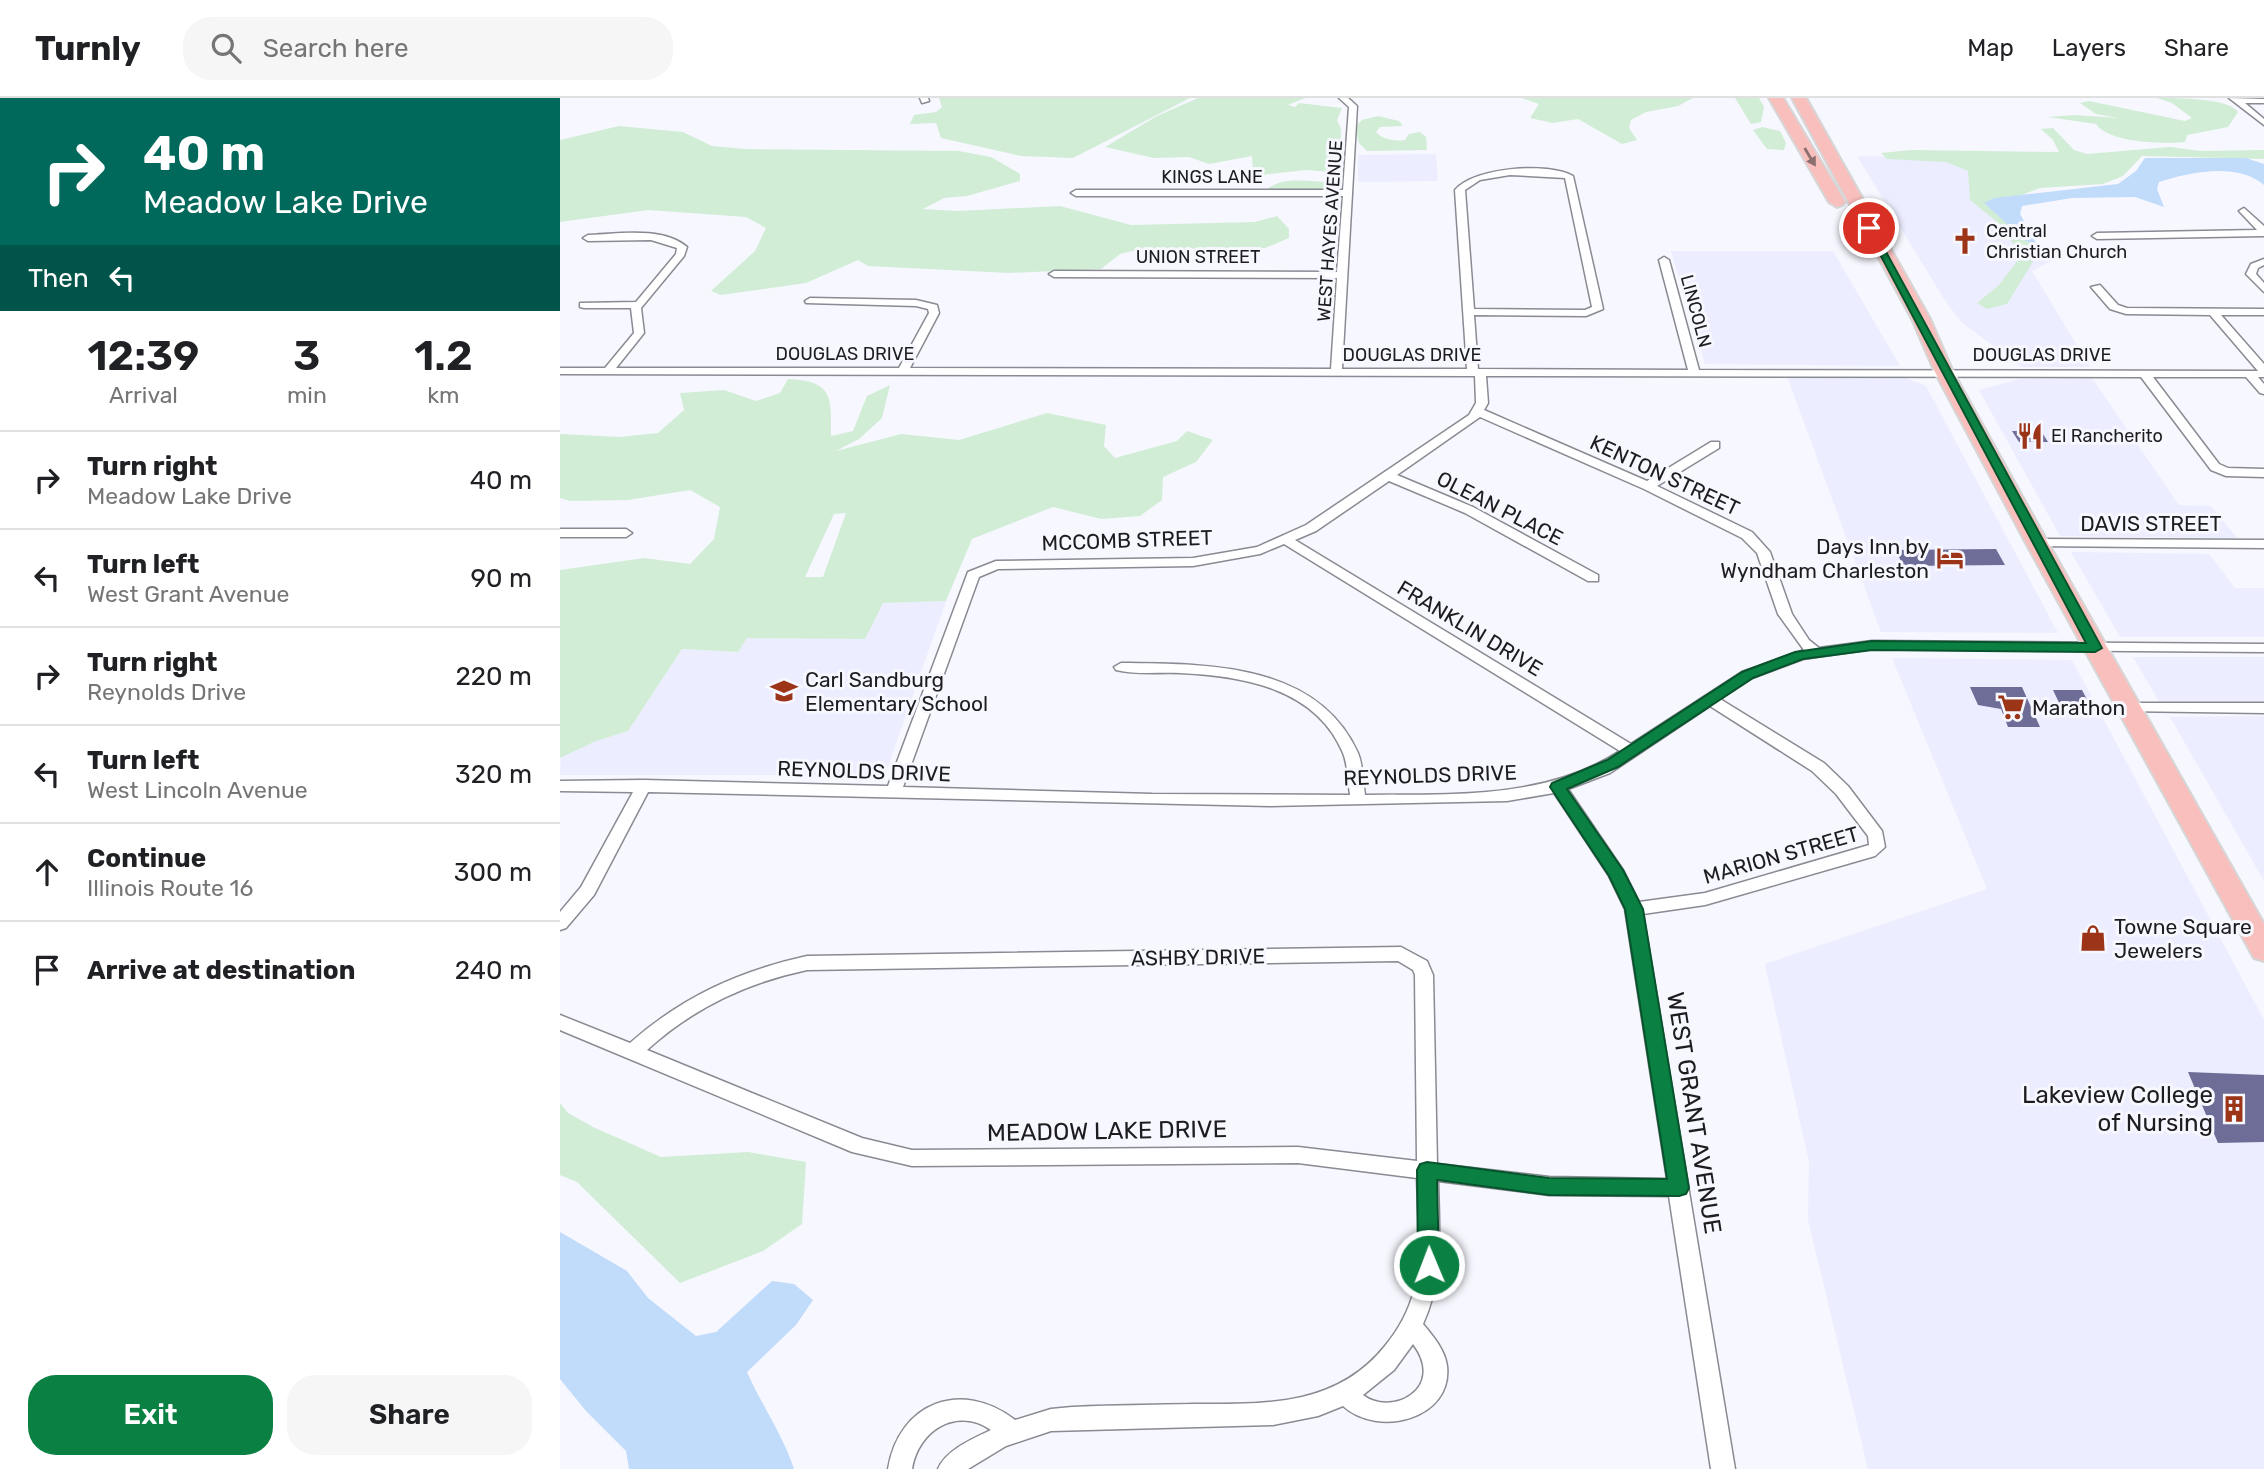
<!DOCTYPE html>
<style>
:root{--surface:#fff;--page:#f6f6f6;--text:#202124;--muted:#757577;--line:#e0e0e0;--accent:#0b8043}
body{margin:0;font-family:Rubik,sans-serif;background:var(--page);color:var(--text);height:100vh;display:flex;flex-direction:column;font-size:26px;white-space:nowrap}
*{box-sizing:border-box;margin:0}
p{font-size:23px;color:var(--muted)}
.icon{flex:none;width:38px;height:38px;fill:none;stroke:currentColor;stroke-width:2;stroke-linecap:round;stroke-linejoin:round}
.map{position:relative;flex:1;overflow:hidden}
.side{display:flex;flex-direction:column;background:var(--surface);width:560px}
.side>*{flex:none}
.hud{background:#00695c;color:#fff;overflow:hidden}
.pin{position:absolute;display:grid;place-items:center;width:60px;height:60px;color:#fff;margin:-30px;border:4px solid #fff;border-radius:50%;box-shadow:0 2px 7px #0007}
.me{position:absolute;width:77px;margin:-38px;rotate:359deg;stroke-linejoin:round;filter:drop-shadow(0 0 5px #0008)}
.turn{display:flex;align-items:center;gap:24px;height:147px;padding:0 28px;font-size:32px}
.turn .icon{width:91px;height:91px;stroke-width:2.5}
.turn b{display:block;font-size:49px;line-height:60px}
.then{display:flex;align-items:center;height:66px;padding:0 28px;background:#0003;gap:14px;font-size:26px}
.eta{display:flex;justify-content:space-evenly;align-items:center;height:119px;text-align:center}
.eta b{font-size:42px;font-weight:600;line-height:49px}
.action{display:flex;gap:14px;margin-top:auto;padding:14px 28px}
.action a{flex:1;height:80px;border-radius:28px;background:var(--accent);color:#fff;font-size:28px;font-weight:600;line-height:80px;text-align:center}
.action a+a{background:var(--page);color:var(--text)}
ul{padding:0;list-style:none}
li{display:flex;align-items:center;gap:21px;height:98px;padding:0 28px;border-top:2px solid var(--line)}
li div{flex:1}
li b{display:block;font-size:26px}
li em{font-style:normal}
header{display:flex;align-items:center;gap:42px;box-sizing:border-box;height:98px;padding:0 35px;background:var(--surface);border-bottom:2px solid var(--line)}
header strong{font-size:33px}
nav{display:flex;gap:38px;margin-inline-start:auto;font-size:24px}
.search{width:490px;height:63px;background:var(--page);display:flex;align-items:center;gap:18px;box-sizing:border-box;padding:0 24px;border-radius:28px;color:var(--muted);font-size:26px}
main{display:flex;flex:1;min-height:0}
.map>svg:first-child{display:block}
</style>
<header>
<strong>Turnly</strong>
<div class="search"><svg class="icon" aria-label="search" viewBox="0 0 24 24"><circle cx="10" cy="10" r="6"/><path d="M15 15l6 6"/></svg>Search here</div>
<nav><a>Map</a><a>Layers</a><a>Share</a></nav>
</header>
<main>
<section class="side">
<div class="hud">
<div class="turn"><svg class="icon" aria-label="right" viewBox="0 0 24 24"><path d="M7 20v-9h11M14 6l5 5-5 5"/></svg><div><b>40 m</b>Meadow Lake Drive</div></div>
<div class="then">Then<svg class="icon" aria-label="left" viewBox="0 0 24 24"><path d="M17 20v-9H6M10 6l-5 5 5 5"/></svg></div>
</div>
<div class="eta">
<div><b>12:39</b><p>Arrival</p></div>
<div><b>3</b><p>min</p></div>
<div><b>1.2</b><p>km</p></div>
</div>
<ul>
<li><svg class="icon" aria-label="right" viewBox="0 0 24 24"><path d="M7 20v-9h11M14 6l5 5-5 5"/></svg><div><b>Turn right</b><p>Meadow Lake Drive</p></div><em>40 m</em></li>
<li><svg class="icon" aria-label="left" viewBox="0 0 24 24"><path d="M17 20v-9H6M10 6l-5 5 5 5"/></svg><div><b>Turn left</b><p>West Grant Avenue</p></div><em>90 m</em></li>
<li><svg class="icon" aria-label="right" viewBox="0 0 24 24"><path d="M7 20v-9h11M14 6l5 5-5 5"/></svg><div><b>Turn right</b><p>Reynolds Drive</p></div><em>220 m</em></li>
<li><svg class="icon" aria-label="left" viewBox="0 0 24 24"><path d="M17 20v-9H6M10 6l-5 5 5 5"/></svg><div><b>Turn left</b><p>West Lincoln Avenue</p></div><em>320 m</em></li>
<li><svg class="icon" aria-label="ahead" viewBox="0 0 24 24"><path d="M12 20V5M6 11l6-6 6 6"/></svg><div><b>Continue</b><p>Illinois Route 16</p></div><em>300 m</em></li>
<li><svg class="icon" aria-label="arrive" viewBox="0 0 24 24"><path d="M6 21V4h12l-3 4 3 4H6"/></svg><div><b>Arrive at destination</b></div><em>240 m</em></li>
</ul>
<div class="action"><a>Exit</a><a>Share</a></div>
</section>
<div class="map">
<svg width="1704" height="1371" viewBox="0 0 1704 1371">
<rect width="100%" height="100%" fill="#f7f7ff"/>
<!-- built -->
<g fill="#ecedfe">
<polygon points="876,56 878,83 798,84 798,57"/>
<polygon points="1297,58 1404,60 1434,100 1442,122 1466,143 1499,159 1472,173 1530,269 1462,269 1401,224 1384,201"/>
<polygon points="1111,153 1273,153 1340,268 1145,266"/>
<polygon points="1227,278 1346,280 1366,288 1498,535 1321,534"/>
<polygon points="1532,280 1619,407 1651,408 1677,440 1500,438 1419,292 1460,281"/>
<polygon points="1511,454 1649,456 1675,490 1704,490 1704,539 1560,539"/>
<polygon points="386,503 325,677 0,677 1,659 36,643 68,633 122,551 178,554 187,540 305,541 323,505"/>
<polygon points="1573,559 1704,559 1704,605 1600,605"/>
<polygon points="1332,560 1512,562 1704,922 1704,1371 1308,1371 1248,1122 1249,1064 1205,866 1427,791"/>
<polygon points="1704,618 1704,783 1610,619"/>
</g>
<!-- green -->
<g fill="#d1edd6" fill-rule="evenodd">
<polygon points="379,0 630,0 513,60 461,58 381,40 376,25 350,26 354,17 376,14 382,9"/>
<path d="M638,0H745L728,7L735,9L739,5L782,10L777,22L781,31L780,62H768L779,72L777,94L706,93C719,77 751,84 771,84L770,74L746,72L701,77L693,73L692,58L649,66L629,59L594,60L545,49L597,18Z"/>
<polygon points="962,0 1133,0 1118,8 1086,14 1071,22 1069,30 1077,42 1062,46 1018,21 993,25 970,20 979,6"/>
<polygon points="1175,0 1199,0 1204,9 1201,24 1191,26"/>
<path d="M1597,0C1617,0 1670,0 1678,14L1668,29L1627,37L1625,44C1603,46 1549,45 1536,26L1488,19L1515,17L1558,20L1536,16L1520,5L1529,3L1625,23L1632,20L1612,5Z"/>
<path d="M818,18L839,23L843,28L820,29L816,34C822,41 836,44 845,42L849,36L860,34L866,39L867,52L807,53L799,45L795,29L802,22Z"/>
<polygon points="59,28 123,34 152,48 185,51 399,53 431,59 460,76 460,83 407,98 384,100 363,111 397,113 500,108 571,127 695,124 717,118 729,131 729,140 705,150 581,151 560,156 541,171 449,175 308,168 298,162 246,185 161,197 151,193 195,153 206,130 186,119 88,112 0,124 0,42"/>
<polygon points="1202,29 1220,33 1226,45 1224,52 1207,51 1193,32"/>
<polygon points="1493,30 1514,52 1527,56 1610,49 1641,53 1704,52 1704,61 1582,58 1563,78 1543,86 1480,90 1454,100 1434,100 1425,105 1466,143 1477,147 1479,154 1447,206 1427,211 1417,205 1439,187 1461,158 1442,128 1410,102 1408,73 1386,64 1327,61 1321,55 1351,52 1499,54 1493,42 1481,31"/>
<path d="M228,281C274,283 271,299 271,338L293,333L307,298L330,287L322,320L299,341L276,353L341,336L399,342L487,315L546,327L544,348L555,360L617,343L627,333L653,342L636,364L603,379L602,402L580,418L541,421L493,409L412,441L386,503L323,505L305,541L187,540L178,554L122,551L68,633L36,643L0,660V472L84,460L130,466L154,441L160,409L130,392L68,402L10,403L0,400V336L60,339L98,335L124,312L120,295L164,292L196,303L220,295ZM286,415L263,479H245L274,416Z"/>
<polygon points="0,1005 8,1015 33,1029 101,1059 188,1054 246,1064 242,1126 203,1153 120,1185 17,1084 0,1077"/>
</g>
<!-- water -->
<g fill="#c1dbfb">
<path d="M1585,60H1686L1704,66V87C1678,64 1630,74 1599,84L1597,91L1604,109L1575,99L1512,100L1462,108L1460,116L1477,147L1466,143L1424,105L1434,100L1558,86L1576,73Z"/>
<path d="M0,1134L67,1173L88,1200L136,1238L156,1234L212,1183L234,1186L253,1202L236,1227L187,1274C202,1308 223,1337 234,1371H69L66,1353L26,1313L0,1281Z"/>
</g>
<!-- building -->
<g fill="#6d6d97">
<polygon points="1452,333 1481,333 1488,344 1459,344"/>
<polygon points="1436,451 1445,467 1343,468 1336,452"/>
<polygon points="1410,589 1462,589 1480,629 1448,629 1441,611 1418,607"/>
<polygon points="1493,592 1522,592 1532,611 1502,611"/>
<polygon points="1628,974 1704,977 1704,1044 1658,1045"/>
</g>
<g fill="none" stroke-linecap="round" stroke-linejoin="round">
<defs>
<g id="street">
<polygon points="360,0 368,0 369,3 362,5"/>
<path d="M779,0H788L797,8L782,271H907L895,92C914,69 989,64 1013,78L1043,211L1026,218L914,217L918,271L1128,272L1099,162L1104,159L1109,162L1139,272L1698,273L1650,217L1566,216L1550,211L1531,189L1540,187L1558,207L1567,210L1704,211V217H1661L1704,266V279H1698L1704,286V296L1700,295L1686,279H1593L1659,366L1668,370L1704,371V379L1666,378L1651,372L1581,279L926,278L928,305L924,312L1087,383L1151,344H1159V350L1097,388L1192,434L1210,454L1232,516L1249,542L1259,550L1312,543L1704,546V554L1312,551L1243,561L1192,580L1160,601L1264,665L1288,688L1322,733L1325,749L1315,758L1145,807L1083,816L1175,1371H1151L1109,1098L989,1097L878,1083C879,1132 884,1180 863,1226C873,1238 885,1252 887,1268C893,1321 818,1340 783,1308L758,1318L713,1327L491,1333L446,1348L408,1371H378C386,1352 412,1341 431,1332C396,1308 358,1333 352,1371H328C339,1304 402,1281 455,1322L491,1311L512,1309C553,1307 593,1307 634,1306C705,1306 776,1309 825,1248C838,1232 849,1213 854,1192C862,1156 858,1117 857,1080L738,1065L352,1068L292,1054L0,932V917L70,945C122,899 179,873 247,858L841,849L867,863L873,877L877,1066L989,1079L1107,1081L1065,811L1049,778L994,695L947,703L710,708L88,694L34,797L6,830L0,832V814L21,789L73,694L0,693V683L84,682L328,688L408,474L436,463L633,460L697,449L746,427L909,317L916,305L915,278L0,276V270H45L74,235L71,210H24L20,209V205L76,204L116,156L117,150L91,142L28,143L23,140L28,137C57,136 103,128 127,149L124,158L81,210L84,235L56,270H339L369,215L368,211L356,208L246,205L245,203L250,200L356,202L377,207L379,215L350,270L771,271L777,180L494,179L489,176L494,173L777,174L783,98H516L511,95L516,92H783L789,9ZM950,77L1005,80L1032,209L1025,212L914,211L905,92L920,82ZM920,319L1084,391L1182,440L1197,455L1218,516L1244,552L1182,574L1071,646L735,442L756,433L829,383L905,415L1028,483H1038V477L913,409L837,377ZM724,446L1060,653C985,702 891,696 805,697C803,684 803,667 798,655C757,564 646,566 561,565L554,569L556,572C576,577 599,574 620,575C683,578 756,590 783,655C788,667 788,684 790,697L592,696L343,689L419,479L438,471L633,468L700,456ZM1150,608L1252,673L1276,696L1308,738L1309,747L1145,795L1079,804L1063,772L1008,691L1050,675ZM838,863L853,872L855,877L857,1063L738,1049L352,1052L302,1040L87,952C133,910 186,885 247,872ZM853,1246C887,1291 831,1319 803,1297L834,1272Z"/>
<polygon points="1669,0 1704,1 1704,5 1685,5 1704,21 1704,27"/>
<polygon points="1684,110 1704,128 1704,138 1537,141 1532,138 1537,135 1697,132 1679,113"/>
<polygon points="1704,161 1704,167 1698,170 1696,176 1704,185 1704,194 1686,176 1691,166"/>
<polygon points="0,431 66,431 72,435 66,439 0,439"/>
<polygon points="1477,441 1704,442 1704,450 1472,448 1472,442"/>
<polygon points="1568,605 1704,605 1704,615 1563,613 1561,610"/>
</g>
<g id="primary">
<polygon points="1209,0 1223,0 1285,104 1282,107 1277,109 1269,104"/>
<polygon points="1232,0 1246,0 1370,221 1393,274 1488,445 1704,826 1704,863 1694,860 1466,445 1375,274 1352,221"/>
</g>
</defs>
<!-- street casing -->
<use href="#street" stroke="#898a92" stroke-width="3"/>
<!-- primary casing -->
<use href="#primary" stroke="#d6d6d7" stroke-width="4"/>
<!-- street -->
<use href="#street" fill="#fff" fill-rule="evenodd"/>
<!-- primary -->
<use href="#primary" fill="#f9bfbd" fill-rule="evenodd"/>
</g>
<!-- one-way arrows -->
<defs><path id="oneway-solid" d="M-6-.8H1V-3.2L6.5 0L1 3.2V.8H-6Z" transform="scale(1.75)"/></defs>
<use fill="#8b6e6e" href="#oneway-solid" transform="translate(1250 59) rotate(59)"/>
<!-- route -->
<polygon fill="#0b8043" stroke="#07532c" stroke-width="2" points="1305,128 1313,130 1542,550 1535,554 1312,552 1243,561 1193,580 1058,669 1007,691 1063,772 1083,811 1129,1090 1126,1096 1119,1098 989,1097 877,1082 879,1167 876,1174 869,1176 861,1174 858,1167 857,1072 860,1066 867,1064 989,1080 1107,1081 1065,811 1049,778 990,689 992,685 1047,662 1182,574 1235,554 1312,543 1526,545"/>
<!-- icons -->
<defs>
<symbol id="church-bare" viewBox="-9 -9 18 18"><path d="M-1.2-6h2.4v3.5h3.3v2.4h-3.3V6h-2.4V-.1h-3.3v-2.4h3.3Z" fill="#9c3418" stroke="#f7f7ff" stroke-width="2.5" paint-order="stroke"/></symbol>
<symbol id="restaurant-bare" viewBox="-9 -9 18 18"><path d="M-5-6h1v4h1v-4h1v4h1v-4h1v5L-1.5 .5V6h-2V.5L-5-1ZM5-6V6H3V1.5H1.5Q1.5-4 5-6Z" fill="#9c3418" stroke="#f7f7ff" stroke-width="2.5" paint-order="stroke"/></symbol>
<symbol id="hotel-bare" viewBox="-9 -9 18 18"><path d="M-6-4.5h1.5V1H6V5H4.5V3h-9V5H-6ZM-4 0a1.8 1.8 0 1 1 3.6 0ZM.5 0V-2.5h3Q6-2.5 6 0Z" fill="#9c3418" stroke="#f7f7ff" stroke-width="2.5" paint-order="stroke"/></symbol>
<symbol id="school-bare" viewBox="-9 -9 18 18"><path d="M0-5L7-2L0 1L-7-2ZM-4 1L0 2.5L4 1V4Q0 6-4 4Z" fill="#9c3418" stroke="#f7f7ff" stroke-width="2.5" paint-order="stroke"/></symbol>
<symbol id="supermarket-bare" viewBox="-9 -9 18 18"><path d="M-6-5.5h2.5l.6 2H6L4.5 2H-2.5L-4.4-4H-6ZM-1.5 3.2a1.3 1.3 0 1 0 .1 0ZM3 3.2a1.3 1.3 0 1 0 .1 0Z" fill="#9c3418" stroke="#f7f7ff" stroke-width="2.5" paint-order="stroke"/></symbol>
<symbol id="shop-bare" viewBox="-9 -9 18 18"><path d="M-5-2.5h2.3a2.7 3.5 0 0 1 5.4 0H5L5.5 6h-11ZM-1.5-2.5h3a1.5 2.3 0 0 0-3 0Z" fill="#9c3418" stroke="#f7f7ff" stroke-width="2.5" paint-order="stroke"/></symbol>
<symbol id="building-bare" viewBox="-9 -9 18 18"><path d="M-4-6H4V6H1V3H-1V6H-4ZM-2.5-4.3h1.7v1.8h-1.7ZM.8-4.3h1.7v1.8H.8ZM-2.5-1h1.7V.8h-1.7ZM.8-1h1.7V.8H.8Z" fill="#9c3418" stroke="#f7f7ff" stroke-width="2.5" paint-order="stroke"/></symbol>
</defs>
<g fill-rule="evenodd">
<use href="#church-bare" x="1386" y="124" width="38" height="38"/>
<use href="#restaurant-bare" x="1451" y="319" width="38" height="38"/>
<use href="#hotel-bare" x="1371" y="441" width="38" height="38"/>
<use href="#school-bare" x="205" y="574" width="38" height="38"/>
<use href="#supermarket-bare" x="1432" y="590" width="38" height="38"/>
<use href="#shop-bare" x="1514" y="821" width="38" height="38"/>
<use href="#building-bare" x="1655" y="992" width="38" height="38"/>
</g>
<g text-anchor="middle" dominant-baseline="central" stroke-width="6" stroke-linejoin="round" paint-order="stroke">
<!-- far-street labels -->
<g font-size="18" fill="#1d1d20" stroke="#f7f7ff">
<text x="652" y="79">KINGS LANE</text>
<text transform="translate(770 133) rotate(-86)">WEST HAYES AVENUE</text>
<text x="638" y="159">UNION STREET</text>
<text transform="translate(1136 213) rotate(75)">LINCOLN</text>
<text x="285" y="256">DOUGLAS DRIVE</text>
<text x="852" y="257">DOUGLAS DRIVE</text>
<text x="1482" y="257">DOUGLAS DRIVE</text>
</g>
<!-- far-poi labels -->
<g font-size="18" fill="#1d1d20" stroke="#f7f7ff" text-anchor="start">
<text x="1426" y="133">Central<tspan x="1426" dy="21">Christian Church</tspan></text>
<text x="1491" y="338">El Rancherito</text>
</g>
<!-- street labels -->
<g font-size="21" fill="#1d1d20" stroke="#f7f7ff">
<text transform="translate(1105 377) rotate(25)">KENTON STREET</text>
<text transform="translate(940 410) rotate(27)">OLEAN PLACE</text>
<text x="1591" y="425">DAVIS STREET</text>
<text transform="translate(567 442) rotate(-2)">MCCOMB STREET</text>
<text transform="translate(910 530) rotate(31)">FRANKLIN DRIVE</text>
<text transform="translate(304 673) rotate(2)">REYNOLDS DRIVE</text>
<text transform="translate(870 677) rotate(-2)">REYNOLDS DRIVE</text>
<text transform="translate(1221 757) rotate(-16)">MARION STREET</text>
<text transform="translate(638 859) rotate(-1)">ASHBY DRIVE</text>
</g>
<!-- poi labels -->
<g font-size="21" fill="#1d1d20" stroke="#f7f7ff" text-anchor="start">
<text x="1369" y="448" text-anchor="end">Days Inn by<tspan x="1369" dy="24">Wyndham Charleston</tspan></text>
<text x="245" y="581">Carl Sandburg<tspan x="245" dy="24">Elementary School</tspan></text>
<text x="1472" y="609">Marathon</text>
<text x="1554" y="828">Towne Square<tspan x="1554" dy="24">Jewelers</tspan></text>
</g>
<!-- near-poi labels -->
<g font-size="24" fill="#1d1d20" stroke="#f7f7ff" text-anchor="end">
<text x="1653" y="997">Lakeview College<tspan x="1653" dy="28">of Nursing</tspan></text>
</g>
<!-- near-street labels -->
<g font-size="24" fill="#1d1d20" stroke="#f7f7ff">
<text transform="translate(1134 1015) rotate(81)">WEST GRANT AVENUE</text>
<text transform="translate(547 1033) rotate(-1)">MEADOW LAKE DRIVE</text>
</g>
</g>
</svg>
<div class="pin" style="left:1309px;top:130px;background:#d93025"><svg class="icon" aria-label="arrive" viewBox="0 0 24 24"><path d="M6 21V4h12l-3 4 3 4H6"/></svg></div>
<svg class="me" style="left:869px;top:1167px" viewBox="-20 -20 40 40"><circle r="17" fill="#0b8043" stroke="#fff" stroke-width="3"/><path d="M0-11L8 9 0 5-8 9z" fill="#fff"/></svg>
</div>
</main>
